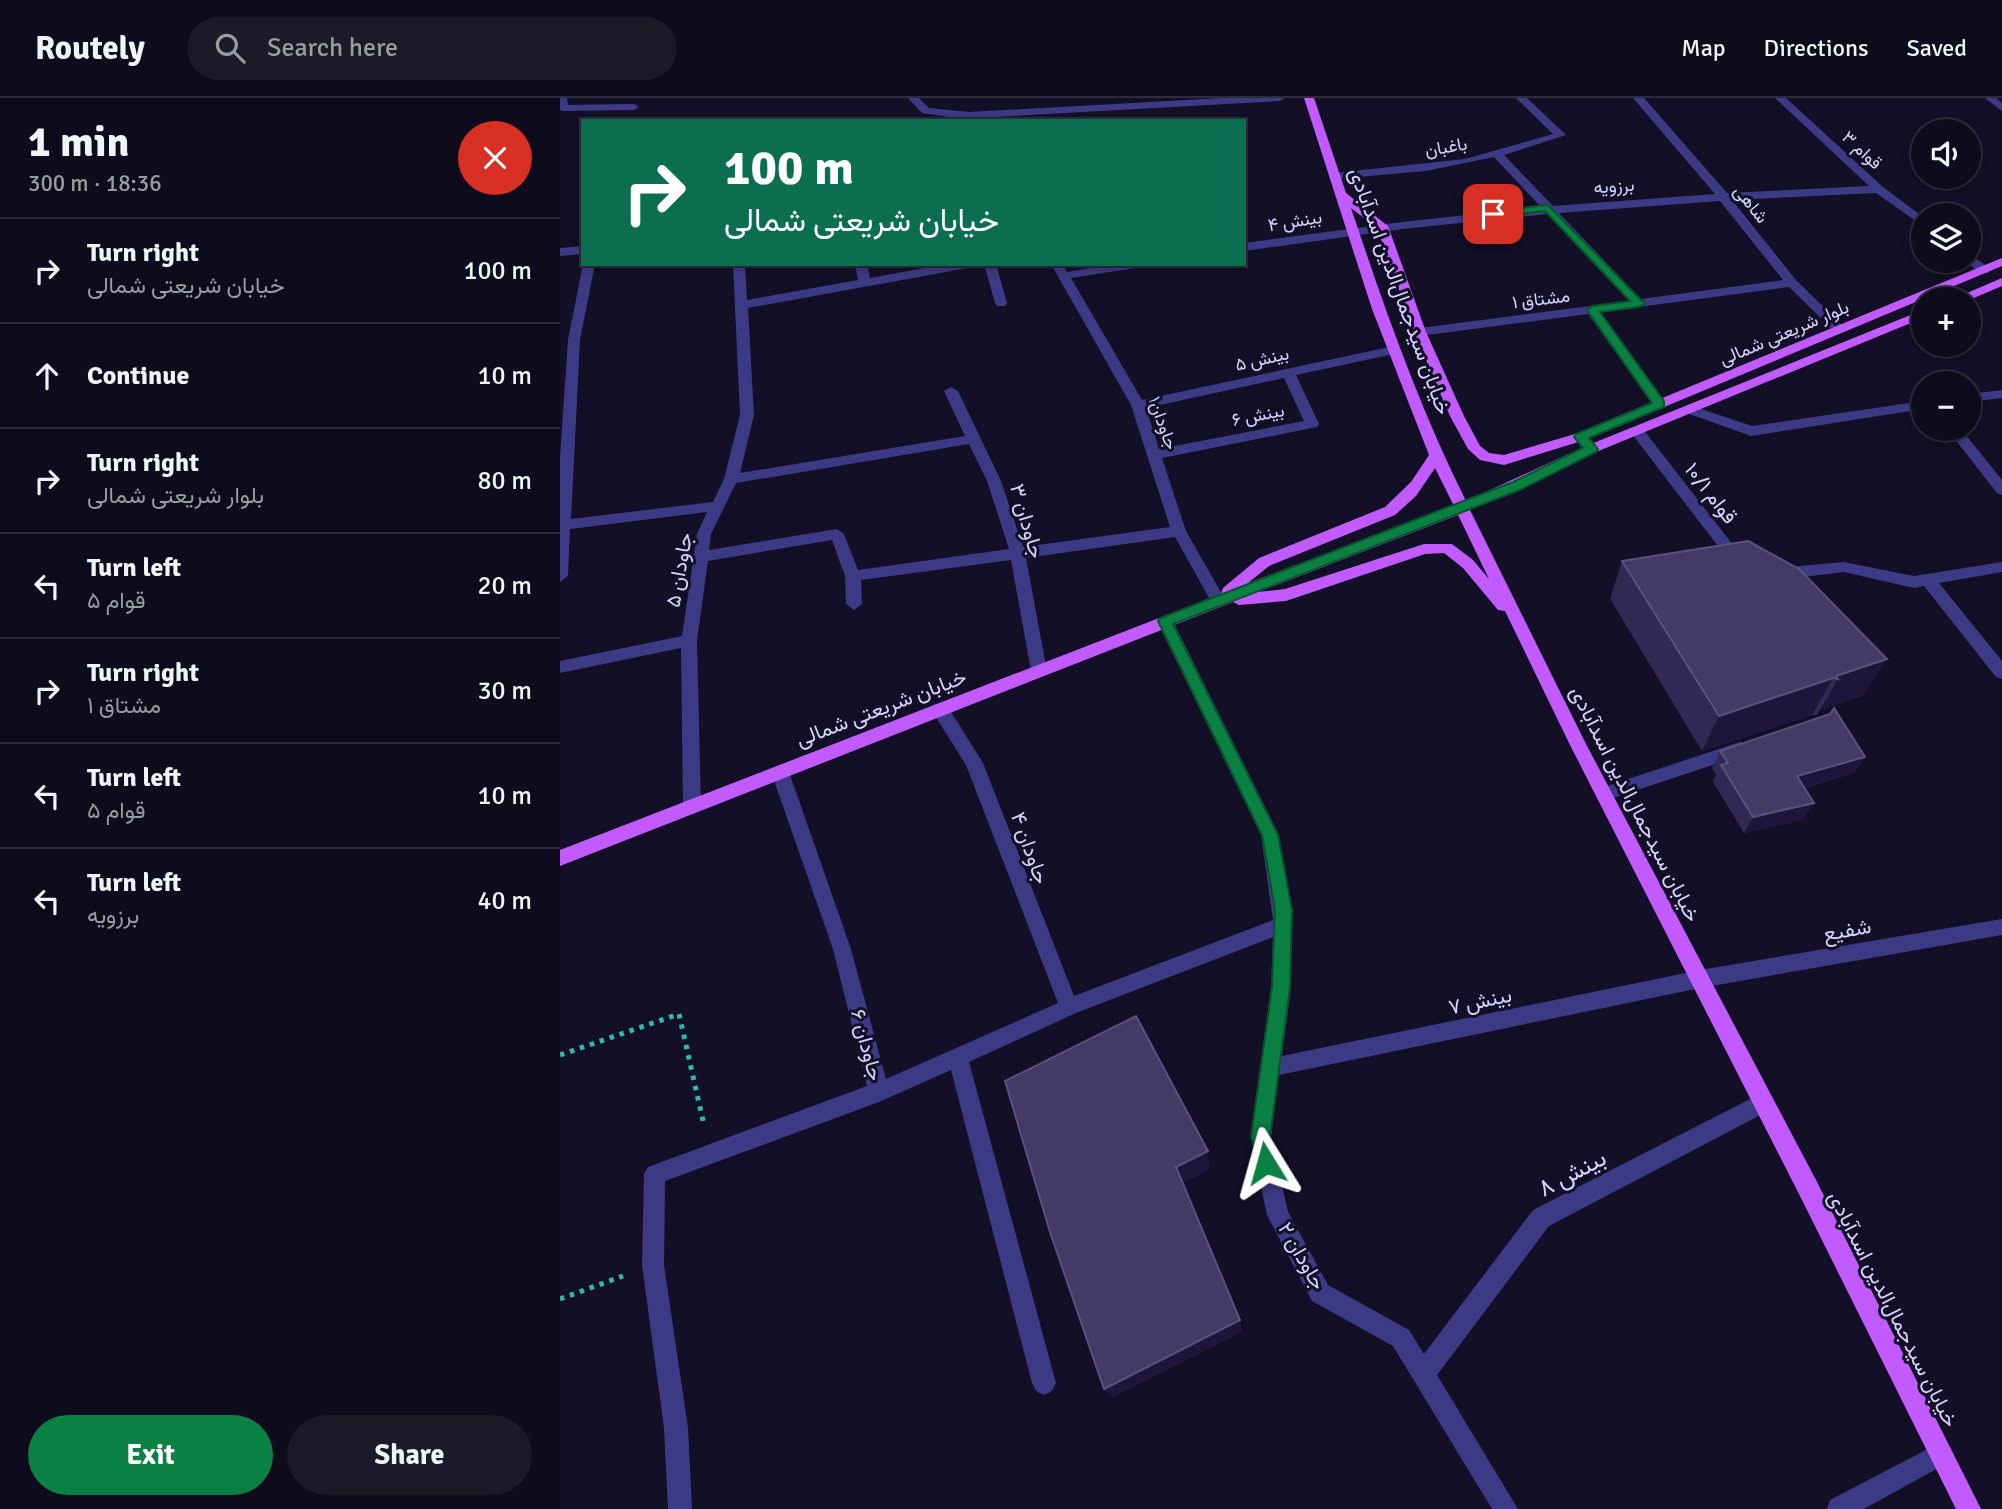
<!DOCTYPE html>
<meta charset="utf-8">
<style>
:root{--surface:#0e0b1c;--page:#1c1929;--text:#f1f3f6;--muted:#9b9ba3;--line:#2e2b3b;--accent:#0b8043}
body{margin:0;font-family:Signika,Vazirmatn,sans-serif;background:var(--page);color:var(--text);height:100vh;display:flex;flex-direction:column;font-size:26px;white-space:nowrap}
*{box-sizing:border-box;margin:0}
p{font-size:23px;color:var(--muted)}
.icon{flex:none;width:38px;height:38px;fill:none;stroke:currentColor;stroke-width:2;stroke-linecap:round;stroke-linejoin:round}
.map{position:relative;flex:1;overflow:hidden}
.side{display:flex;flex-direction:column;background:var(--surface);width:560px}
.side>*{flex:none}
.top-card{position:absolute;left:21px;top:21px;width:665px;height:147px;border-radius:0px;box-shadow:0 4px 10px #0003,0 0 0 2px var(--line);background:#0b6e4f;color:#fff;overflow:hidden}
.controls{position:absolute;left:1351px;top:21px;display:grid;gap:14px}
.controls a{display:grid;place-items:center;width:70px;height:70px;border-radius:50%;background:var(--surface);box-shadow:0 4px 10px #0003,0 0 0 2px var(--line);font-size:35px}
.pin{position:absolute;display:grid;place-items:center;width:60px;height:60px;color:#fff;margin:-30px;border-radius:14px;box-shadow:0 4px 10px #0006}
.me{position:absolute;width:77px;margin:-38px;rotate:352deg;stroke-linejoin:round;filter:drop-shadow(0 0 5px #0008)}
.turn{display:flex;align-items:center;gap:24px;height:147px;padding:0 28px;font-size:32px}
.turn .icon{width:91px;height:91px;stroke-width:2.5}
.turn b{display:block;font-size:49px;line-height:60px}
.round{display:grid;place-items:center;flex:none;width:74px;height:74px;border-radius:37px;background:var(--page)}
.head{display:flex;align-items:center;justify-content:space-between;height:119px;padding:0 28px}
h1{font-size:42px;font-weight:800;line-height:52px}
.primary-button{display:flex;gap:14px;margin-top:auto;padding:14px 28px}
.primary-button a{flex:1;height:80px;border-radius:42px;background:var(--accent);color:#fff;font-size:28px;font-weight:800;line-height:80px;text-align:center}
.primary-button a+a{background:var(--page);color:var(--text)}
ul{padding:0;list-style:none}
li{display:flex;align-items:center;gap:21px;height:105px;padding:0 28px;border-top:2px solid var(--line)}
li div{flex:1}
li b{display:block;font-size:26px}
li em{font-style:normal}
header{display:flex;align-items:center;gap:42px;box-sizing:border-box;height:98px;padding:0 35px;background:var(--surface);border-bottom:2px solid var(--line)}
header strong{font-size:33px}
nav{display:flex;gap:38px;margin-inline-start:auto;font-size:24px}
.search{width:490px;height:63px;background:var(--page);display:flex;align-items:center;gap:18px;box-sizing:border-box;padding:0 24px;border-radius:38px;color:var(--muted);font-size:26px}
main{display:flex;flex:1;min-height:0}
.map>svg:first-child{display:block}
</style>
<header>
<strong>Routely</strong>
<div class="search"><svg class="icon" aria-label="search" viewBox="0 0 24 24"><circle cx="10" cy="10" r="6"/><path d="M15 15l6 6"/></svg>Search here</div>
<nav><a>Map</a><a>Directions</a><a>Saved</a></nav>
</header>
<main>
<section class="side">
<div class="head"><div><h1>1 min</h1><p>300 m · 18:36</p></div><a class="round" style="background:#d93025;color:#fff"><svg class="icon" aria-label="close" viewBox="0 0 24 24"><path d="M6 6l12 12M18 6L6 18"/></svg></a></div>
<ul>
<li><svg class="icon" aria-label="right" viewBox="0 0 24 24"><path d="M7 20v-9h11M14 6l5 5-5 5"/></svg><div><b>Turn right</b><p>خیابان شریعتی شمالی</p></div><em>100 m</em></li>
<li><svg class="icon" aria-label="ahead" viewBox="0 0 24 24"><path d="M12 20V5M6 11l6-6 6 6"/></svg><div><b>Continue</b></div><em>10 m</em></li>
<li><svg class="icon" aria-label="right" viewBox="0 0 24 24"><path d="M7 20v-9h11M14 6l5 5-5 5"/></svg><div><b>Turn right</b><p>بلوار شریعتی شمالی</p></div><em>80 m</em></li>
<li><svg class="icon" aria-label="left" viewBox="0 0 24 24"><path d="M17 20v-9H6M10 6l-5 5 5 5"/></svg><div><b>Turn left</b><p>قوام ۵</p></div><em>20 m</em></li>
<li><svg class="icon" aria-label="right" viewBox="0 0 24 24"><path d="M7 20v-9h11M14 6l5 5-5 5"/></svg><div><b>Turn right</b><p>مشتاق ۱</p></div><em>30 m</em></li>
<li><svg class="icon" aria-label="left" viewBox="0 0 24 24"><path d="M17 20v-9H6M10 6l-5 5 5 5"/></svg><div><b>Turn left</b><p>قوام ۵</p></div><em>10 m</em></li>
<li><svg class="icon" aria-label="left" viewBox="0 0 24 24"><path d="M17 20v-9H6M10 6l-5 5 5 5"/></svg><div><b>Turn left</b><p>برزویه</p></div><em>40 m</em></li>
</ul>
<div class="primary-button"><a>Exit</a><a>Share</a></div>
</section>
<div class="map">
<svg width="1442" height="1411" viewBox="0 0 1442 1411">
<rect width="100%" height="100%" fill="#130f26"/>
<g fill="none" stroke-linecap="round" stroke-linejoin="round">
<!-- path -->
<g stroke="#2fb8b0" stroke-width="5" stroke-dasharray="4.5 6" stroke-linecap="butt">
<polyline points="0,957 119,916 143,1023"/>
<polyline points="0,1201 63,1178"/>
</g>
<!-- minor -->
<g fill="#3d3a85" fill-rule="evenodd">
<polygon points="0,0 7,0 8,7 74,6 79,9 74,12 3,13 0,12"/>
<polygon points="348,0 359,0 369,10 409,14 662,0 725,0 720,3 416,20 417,23 362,15"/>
<path d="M956,0H967L1006,37L944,57L993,108L1155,96L1073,0H1084L1167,95L1309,88L1215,0H1226L1323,89L1363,119V128L1316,95L1172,102L1236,182L1286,231L1280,235L1275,234L1229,189L1040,214L1107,306L1100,310L1095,309L1028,216L860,238L854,234L860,230L1069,203L987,116L842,131L684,153V145L842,124L981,109L934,59L866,73L774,81L768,78L774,75L905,61L993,36ZM1160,103L1223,182L1081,201L999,115Z"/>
<polygon points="1425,0 1436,0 1442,5 1442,13"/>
<polygon points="23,148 23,156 0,158 0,150"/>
<polygon points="1409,156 1428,169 1428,175 1420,175 1405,163 1409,163"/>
<path d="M23,166H35L20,242L11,421L153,404L164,381L180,317L173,166H185L187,202L298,182L295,166H307L310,180L386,166H414L408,170L188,210L194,317L180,375L405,338L384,293L391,289L398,293L441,383L463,449L610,429L571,307L491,166H503L507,174L552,166H582L576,170L511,180L582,302L834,248L841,252L834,256L736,277L759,326L757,329L602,360L626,433L666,503L663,507H653L615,439L466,460L487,573L479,579L471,573L451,462L301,482L302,506L294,512L286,506L285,478L272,442L148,463L137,542L141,709L138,714L132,716L126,714L123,709L121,550L0,575V563L122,538L137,436L147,414L10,431L8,478L0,484V359L8,242ZM724,280L744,323L599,351L586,310ZM409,346L427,383L449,451L298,472L284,436L277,431L149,452L151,436L176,385Z"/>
<polygon points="424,166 436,166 447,205 445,208 437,208 435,205"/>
<polygon points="1442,292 1442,300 1409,304 1409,296"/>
<polygon points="1363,303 1363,311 1191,338 1124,314 1122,311 1129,307 1192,328"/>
<polygon points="1077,328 1082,330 1184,461 1187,465 1184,469 1174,469 1072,336 1072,330"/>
<polygon points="1387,331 1401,331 1442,382 1442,397 1437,395"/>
<polygon points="1284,464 1354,478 1442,464 1442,474 1379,485 1442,563 1442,581 1436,579 1364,488 1354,490 1284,474 1218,482 1210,476 1218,470"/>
<polygon points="605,517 613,523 719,737 732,812 731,889 722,958 1140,872 1442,821 1442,837 1140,890 719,977 711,1039 728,1114 768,1187 849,1232 864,1256 973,1112 1196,998 1203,995 1210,998 1213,1005 1210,1012 989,1128 877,1277 958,1411 932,1411 833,1248 752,1203 707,1117 691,1039 711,889 713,839 516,915 409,964 496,1285 492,1293 484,1297 476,1293 472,1285 391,972 319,1004 105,1083 104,1167 128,1330 132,1411 108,1411 104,1330 82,1167 84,1076 88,1069 307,988 273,851 211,674 214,669 226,669 229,674 291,851 326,981 498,905 406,667 374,616 372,611 374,606 386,606 423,665 514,898 713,822 701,737 597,523"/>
<polygon points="1180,644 1186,646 1188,651 1186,656 1044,703 1038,701 1035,696 1038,691"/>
<polygon points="1381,1344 1389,1348 1393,1356 1389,1364 1304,1411 1267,1411 1270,1402"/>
</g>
<!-- major -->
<g fill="#c25bff" fill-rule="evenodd">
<path d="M744,0H754L786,95L828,128L866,234L904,318L920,348L929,355L944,357L1015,336L1442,160V168L1025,342L944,367L920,362L908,351L890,318L854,234L817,130L791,110C824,209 859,309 906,403L1026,348L1363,212V220L1036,354L910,412L1026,646L1256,1082L1421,1411H1396L1240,1098L1010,647L945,513L938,512L903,470L884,455L865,456L726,503L679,507L673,504L0,768V752L661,496L663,490L699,460L825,409L851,384L869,357L812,211ZM875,370L894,408L688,485L709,468L835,417L856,398ZM898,417L929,481L913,462L892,446H864L725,491L698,494Z"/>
<polygon points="1442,180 1442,188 1409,202 1393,201"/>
</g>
</g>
<!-- wall -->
<g fill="#312854">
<polygon points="1188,443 1304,597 1260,612 1257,617 1252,617 1142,653 1050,501 1062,463"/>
<polygon points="1160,653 1305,659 1294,675 1244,690 1243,722 1184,735 1153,684 1156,677 1152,670"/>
</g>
<!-- shaded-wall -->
<g fill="#1d163a">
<polygon points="1327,561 1304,597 1260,612 1278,581 1276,578"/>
<polygon points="1273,580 1252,617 1142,653 1159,618"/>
<polygon points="1305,659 1294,675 1226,695 1237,678"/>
<polygon points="1254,705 1243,722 1184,735 1193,719"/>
<polygon points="648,1053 650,1071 620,1087 616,1069"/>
<polygon points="680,1222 682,1234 552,1300 544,1291"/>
</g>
<!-- building -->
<g fill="#433a66" stroke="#5a527e" stroke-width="2">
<polygon points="1188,443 1239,471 1327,561 1276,578 1278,581 1273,580 1159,618 1062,463"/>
<polygon points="1274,610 1305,659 1237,678 1254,705 1193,719 1161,667 1168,665 1160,653 1270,616"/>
<polygon points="576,918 648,1053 616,1069 680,1222 544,1291 490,1134 445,983"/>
</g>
<!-- route -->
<polygon fill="#0b8043" stroke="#07532c" stroke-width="2" points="988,107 1085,206 1079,209 1040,214 1104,303 1104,309 1029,340 1038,351 1036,354 962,391 613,526 718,737 732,812 730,889 710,1039 716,1065 713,1072 706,1074 700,1072 691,1039 712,889 715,812 702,737 598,523 600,520 953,384 1023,350 1014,339 1016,336 1092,305 1027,212 1032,208 1070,203 985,113 933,119 927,116 933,113"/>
<g text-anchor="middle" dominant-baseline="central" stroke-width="6" stroke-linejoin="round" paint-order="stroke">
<!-- far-street labels -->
<g font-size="18" fill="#d9d4ff" stroke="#130f26">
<text transform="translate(886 49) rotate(-10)">باغبان</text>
<text transform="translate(1302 52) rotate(43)">قوام ۳</text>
<text transform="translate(1054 88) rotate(-4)">برزویه</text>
<text transform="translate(1191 106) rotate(51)">شاهی</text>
<text transform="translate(735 123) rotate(-9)">بینش ۴</text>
<text transform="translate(981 201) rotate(-7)">مشتاق ۱</text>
<text transform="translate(1224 235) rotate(-23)">بلوار شریعتی شمالی</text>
<text transform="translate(702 261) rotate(-13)">بینش ۵</text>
<text transform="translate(698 317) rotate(-11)">بینش ۶</text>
<text transform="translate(603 325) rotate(70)">جاودان۱</text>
</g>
<!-- street labels -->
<g font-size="21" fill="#d9d4ff" stroke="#130f26">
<text transform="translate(840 193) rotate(70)">خیابان سیدجمال‌الدین اسدآبادی</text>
<text transform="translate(1151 395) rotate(52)">قوام ۱۰/۱</text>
<text transform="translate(467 423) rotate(74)">جاودان ۳</text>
<text transform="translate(119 472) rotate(-80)">جاودان ۵</text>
<text transform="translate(321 610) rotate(-21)">خیابان شریعتی شمالی</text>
<text transform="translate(1075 706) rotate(63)">خیابان سیدجمال‌الدین اسدآبادی</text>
<text transform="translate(470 750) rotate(70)">جاودان ۴</text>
<text transform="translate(1287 832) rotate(-10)">شفیع</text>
<text transform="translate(920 903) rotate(-12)">بینش ۷</text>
<text transform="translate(307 947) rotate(75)">جاودان ۶</text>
<text transform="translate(742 1158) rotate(60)">جاودان ۲</text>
<text transform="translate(1333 1211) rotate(63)">خیابان سیدجمال‌الدین اسدآبادی</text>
</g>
<!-- near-street labels -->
<g font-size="24" fill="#d9d4ff" stroke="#130f26">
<text transform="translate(1012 1075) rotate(-28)">بینش ۸</text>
</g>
</g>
</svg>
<div class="controls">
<a><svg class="icon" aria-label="sound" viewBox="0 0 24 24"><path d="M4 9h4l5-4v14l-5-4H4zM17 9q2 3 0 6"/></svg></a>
<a><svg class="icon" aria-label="layers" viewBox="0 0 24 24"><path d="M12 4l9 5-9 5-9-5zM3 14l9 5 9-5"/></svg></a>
<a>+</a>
<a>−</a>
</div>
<div class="pin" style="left:933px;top:116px;background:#d93025"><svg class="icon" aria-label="arrive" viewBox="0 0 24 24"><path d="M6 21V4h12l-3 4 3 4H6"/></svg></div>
<svg class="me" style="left:706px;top:1065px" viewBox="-20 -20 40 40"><path d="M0-17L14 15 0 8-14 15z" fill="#0b8043" stroke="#fff" stroke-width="4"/></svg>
<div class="top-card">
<div class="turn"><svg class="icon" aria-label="right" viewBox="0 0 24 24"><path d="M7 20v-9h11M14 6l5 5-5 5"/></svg><div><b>100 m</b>خیابان شریعتی شمالی</div></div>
</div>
</div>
</main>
